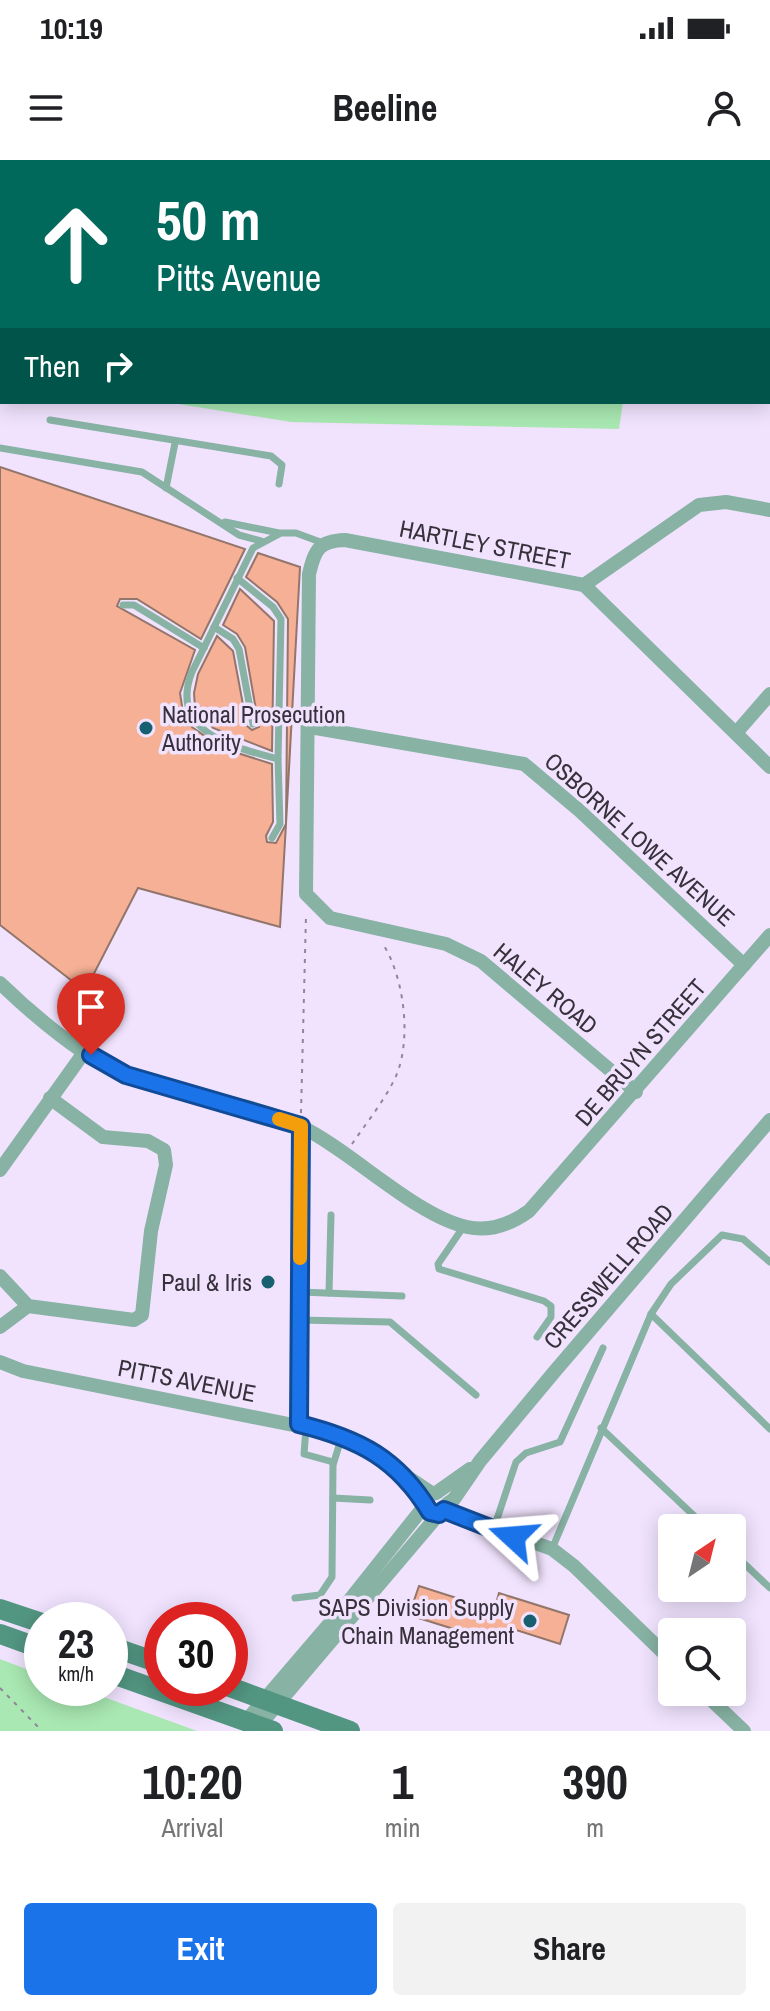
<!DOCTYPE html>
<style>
:root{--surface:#fff;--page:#f2f2f2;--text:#202124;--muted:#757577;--accent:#1a73e8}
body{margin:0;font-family:"Archivo Narrow",sans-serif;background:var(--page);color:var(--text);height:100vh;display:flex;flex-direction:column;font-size:30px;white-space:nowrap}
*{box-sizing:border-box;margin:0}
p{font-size:26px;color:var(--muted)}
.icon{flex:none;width:44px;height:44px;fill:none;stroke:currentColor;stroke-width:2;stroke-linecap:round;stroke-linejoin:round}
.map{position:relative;height:1571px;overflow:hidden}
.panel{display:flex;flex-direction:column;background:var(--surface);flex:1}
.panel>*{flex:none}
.hud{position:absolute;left:0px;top:0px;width:770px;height:244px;box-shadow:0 4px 20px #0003;background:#00695c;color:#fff;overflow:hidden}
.needle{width:52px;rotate:35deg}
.tools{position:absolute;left:658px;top:1354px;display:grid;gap:16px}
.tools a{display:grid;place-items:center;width:88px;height:88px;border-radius:8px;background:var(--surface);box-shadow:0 4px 20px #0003;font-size:40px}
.speed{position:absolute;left:24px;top:1442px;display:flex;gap:16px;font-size:40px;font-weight:700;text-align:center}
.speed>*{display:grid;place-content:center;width:104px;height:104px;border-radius:50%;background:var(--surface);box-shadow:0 4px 20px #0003;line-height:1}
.speed small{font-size:20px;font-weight:400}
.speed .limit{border:12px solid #d22;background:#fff;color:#111}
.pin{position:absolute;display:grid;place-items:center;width:68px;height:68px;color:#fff;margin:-82px -34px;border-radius:50% 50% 50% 0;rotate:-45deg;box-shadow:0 0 8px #0007}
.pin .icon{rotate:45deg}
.me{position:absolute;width:88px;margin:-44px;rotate:289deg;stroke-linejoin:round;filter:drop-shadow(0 0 6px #0008)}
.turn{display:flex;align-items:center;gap:28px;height:168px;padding:0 24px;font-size:36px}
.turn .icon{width:104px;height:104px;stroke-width:2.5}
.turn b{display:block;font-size:56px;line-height:68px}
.then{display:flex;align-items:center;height:76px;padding:0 24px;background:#0003;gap:16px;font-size:30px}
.eta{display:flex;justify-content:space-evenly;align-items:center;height:136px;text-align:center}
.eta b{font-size:48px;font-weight:800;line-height:56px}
.cta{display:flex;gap:16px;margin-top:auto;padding:16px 24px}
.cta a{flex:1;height:92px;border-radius:8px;background:var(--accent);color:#fff;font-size:32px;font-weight:800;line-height:92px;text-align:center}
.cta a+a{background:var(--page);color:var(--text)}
.status{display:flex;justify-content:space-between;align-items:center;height:56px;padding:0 40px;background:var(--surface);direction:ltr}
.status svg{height:22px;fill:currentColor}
header{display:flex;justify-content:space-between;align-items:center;height:104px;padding:0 24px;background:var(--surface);font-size:36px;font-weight:800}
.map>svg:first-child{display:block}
</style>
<div class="status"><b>10:19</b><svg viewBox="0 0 49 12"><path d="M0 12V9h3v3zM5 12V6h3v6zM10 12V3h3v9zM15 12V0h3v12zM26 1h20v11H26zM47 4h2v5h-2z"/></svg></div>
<header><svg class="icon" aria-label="menu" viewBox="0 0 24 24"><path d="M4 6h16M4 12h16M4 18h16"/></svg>Beeline<svg class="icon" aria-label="person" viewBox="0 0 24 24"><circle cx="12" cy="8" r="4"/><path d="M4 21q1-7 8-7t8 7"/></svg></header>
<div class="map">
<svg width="770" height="1571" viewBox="0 0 770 1571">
<rect width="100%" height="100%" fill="#f1e3fe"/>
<!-- green -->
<g fill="#a9e8b2">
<polygon points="0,0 435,0 436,2 2,2 2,216"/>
<polygon points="166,242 623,242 619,269 291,262"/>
<polygon points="0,1499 42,1515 42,1528 79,1528 197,1571 0,1571"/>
</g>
<!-- building -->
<g fill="#f5b096" stroke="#93766b" stroke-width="2">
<polygon points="0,307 245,389 201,479 137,439 120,439 117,446 195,490 180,533 183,552 192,567 222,588 272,604 273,662 266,676 267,682 276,683 286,664 280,767 138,728 85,831 0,765"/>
<polygon points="258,393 300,407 286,664 288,459 277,442 246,417"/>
<polygon points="240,429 274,461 272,591 213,568 195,547 194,533 198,514 217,476 233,491 247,566 252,570 259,567 245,487 237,474 223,465"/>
<polygon points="419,1426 494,1450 499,1433 569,1455 560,1484 510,1468 505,1485 409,1455"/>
</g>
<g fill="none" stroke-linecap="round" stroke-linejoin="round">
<!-- path -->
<g stroke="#8f8698" stroke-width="2" stroke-dasharray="4 6" stroke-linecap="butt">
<polyline points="0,119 2,120"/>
<polyline points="301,953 306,755"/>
<path d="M352,984C367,962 385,940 396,916C412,879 404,817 383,784"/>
<polyline points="0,1528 42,1571"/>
</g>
<!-- lane -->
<g stroke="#87b2a4" stroke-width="7">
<polyline points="50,260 271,296 282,305 279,324"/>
<polyline points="0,288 142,312 239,375 261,381"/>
<polyline points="166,328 175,283"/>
<polyline points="225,362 279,373"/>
<polyline points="237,418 273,447 281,459 278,599"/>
<polyline points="123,445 134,445 204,488"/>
<polyline points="214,467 233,479 239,489 253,564"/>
<path d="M272,678L280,664L278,599C233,587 168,572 192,512L253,388L281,373H296L323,383"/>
<polyline points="464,1066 438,1104 439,1109 544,1141 551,1146 551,1157 537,1177"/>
<polyline points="300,1132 402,1136"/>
<polyline points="329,1133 331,1055"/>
<polyline points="651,1154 770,1269"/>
<polyline points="299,1160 390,1162 476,1235"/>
<polyline points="306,1268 304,1294 333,1302"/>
<polyline points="601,1268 707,1368"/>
<polyline points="333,1338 370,1340"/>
<polyline points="494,1368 516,1302 526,1293 560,1282 603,1188"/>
<polyline points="552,1389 651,1154 671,1124 722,1075 743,1079 770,1102"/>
<polyline points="732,1392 770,1428"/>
<polyline points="295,1438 320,1435 332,1417 333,1305 342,1276"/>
</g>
<!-- street -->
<g stroke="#87b2a4" stroke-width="14">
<polyline points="584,425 699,345 726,342 770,350"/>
<polyline points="310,567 524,604 580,651 744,805"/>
<polyline points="736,573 770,534"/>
<path d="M0,823C33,855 85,899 127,916C183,938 248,940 302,967C351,991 416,1056 467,1067C490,1072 511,1064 529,1051L770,775"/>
<path d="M636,932L481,801L446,784L330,758L306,734L309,414C315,389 319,381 345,380L584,425L770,607"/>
<polyline points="0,1010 85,891"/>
<polyline points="0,1116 28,1146 134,1160 142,1155 151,1071 166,1005 164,990 148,981 103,977 50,938"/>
<polyline points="0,1167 28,1146"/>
<polyline points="0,1202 23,1211 333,1273 369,1291 433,1334"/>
<polyline points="299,1264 301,966"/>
<polyline points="405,1314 415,1332 427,1342"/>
<polyline points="436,1333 470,1309"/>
<polyline points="447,1344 454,1339 480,1301 555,1211 770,960"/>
<polyline points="444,1350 552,1389 574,1406 672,1501"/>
<polyline points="703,1532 744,1571"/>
<polyline points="246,1561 348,1442 426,1344"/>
<polyline points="259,1566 439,1354"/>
</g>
<!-- secondary -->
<g stroke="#529682" stroke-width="20">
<polyline points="0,1449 42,1463"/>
<polyline points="0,1474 42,1489"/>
<polyline points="110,1486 162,1504"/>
<polyline points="110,1513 273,1571"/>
<polyline points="230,1527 350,1571"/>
</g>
</g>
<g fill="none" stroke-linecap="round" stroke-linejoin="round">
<defs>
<path id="route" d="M91,895L126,915L301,966L299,1264C360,1279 398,1299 430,1352L439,1354L444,1350L513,1377"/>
</defs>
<!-- route casing -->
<use href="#route" stroke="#114b97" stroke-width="20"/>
<!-- route -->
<use href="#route" stroke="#1a73e8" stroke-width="14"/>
<!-- slow -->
<polyline stroke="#f59e0b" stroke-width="14" points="279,959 301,966 300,1098"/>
</g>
<!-- markers -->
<g fill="#185f70" stroke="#f1e3fe" stroke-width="3">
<circle cx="146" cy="568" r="8"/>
<circle cx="268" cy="1122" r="8"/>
<circle cx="530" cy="1461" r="8"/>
</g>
<g text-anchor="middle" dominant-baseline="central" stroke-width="7" stroke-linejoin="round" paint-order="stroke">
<!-- street labels -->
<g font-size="24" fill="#36313b" stroke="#f1e3fe">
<text transform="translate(485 384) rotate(11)">HARTLEY STREET</text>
<text transform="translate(640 679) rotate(42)">OSBORNE LOWE AVENUE</text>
<text transform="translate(546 828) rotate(40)">HALEY ROAD</text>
<text transform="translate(640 892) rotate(-49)">DE BRUYN STREET</text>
<text transform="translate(608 1116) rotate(-49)">CRESSWELL ROAD</text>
<text transform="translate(187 1220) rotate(11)">PITTS AVENUE</text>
</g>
<!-- poi labels -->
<g font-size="24" fill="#36313b" stroke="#f1e3fe" text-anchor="end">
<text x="162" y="554" text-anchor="start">National Prosecution<tspan x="162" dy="28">Authority</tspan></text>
<text x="252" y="1122">Paul &amp; Iris</text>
<text x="514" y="1447">SAPS Division Supply<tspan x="514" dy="28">Chain Management</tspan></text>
</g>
</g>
</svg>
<div class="tools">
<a><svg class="needle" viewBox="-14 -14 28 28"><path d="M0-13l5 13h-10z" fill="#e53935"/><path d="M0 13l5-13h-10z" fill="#757577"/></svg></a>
<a><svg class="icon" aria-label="search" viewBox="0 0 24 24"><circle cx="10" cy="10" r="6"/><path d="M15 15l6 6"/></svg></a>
</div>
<div class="speed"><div>23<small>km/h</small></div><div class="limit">30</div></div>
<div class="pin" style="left:91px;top:895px;background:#d93025"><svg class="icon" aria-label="arrive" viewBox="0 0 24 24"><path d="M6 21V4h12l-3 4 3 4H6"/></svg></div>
<svg class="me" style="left:513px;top:1377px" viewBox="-20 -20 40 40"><path d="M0-17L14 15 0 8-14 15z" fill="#1a73e8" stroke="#fff" stroke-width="4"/></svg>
<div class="hud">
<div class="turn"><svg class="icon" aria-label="ahead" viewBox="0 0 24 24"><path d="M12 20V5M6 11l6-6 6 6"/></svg><div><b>50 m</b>Pitts Avenue</div></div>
<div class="then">Then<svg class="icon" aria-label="right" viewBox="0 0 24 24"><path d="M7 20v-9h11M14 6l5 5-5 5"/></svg></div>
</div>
</div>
<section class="panel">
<div class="eta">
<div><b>10:20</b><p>Arrival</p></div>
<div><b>1</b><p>min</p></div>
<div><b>390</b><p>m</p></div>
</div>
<div class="cta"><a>Exit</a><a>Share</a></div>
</section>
